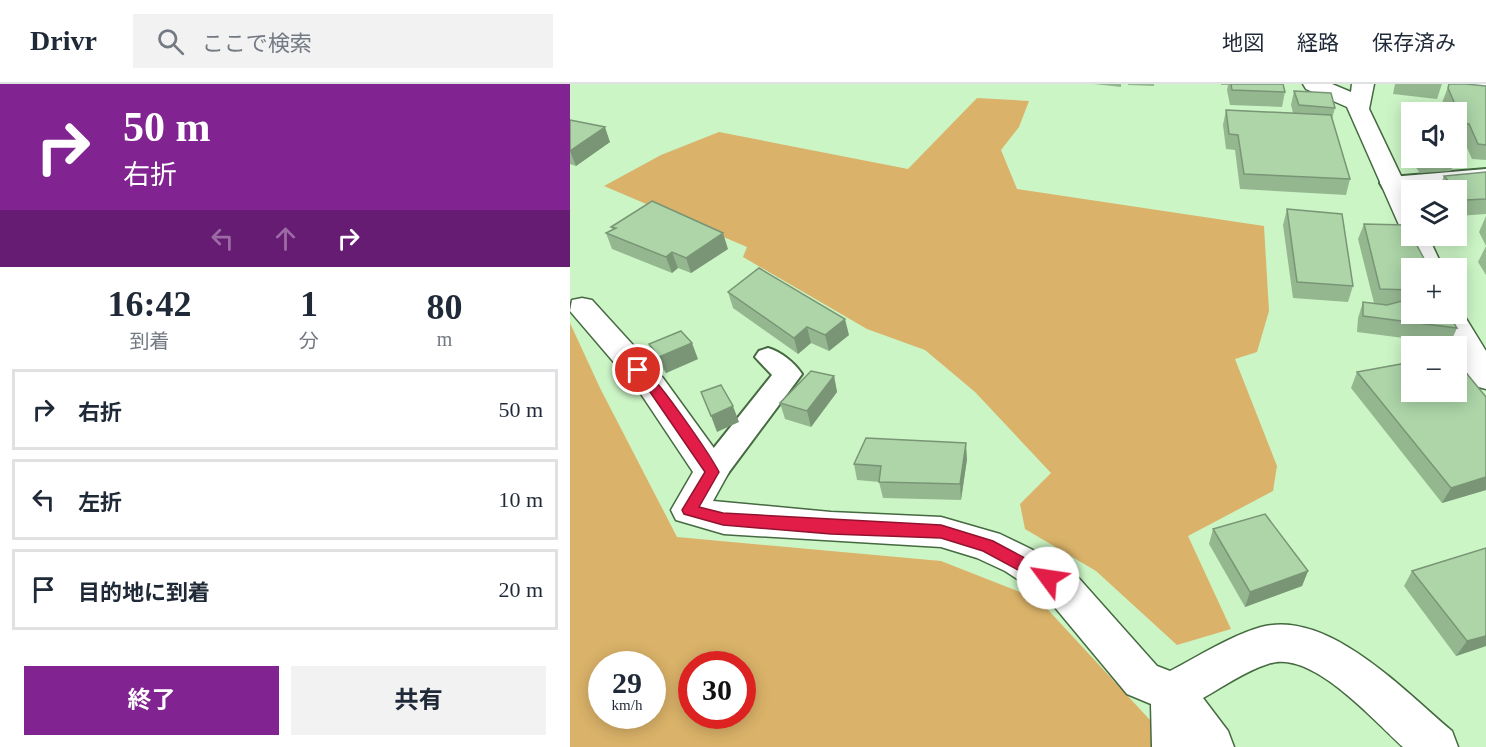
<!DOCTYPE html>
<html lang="ja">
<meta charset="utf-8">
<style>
:root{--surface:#fff;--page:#f2f2f3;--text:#1f2937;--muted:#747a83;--line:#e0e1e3;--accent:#812491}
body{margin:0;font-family:"Times New Roman","Noto Sans JP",serif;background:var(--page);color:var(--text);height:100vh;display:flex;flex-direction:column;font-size:22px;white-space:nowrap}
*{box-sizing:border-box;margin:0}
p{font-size:20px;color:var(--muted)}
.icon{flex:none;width:33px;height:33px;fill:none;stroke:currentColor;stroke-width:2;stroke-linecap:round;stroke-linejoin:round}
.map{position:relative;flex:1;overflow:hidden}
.drawer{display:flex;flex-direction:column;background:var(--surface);width:570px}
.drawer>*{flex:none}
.top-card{background:#812491;color:#fff;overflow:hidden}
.fabs{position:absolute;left:831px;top:18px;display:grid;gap:12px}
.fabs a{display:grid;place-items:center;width:66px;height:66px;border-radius:0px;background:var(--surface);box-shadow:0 3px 15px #0003;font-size:30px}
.speed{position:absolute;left:18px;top:567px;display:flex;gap:12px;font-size:30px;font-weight:700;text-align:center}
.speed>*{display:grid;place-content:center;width:78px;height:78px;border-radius:50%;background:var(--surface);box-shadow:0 3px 15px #0003;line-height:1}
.speed small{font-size:15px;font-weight:400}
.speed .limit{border:9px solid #d22;background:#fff;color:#111}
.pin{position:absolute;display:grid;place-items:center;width:51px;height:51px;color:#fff;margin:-26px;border:3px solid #fff;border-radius:50%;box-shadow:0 2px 6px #0007}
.me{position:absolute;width:66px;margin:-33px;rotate:301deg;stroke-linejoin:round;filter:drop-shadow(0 0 4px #0008)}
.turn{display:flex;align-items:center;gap:21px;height:126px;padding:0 24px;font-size:27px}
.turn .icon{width:78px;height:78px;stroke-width:2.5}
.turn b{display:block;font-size:42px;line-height:51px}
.lanes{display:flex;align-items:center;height:57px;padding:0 24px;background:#0003;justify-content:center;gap:30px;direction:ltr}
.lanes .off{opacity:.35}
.eta{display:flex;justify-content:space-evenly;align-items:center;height:102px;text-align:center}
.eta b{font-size:36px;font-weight:700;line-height:42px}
.primary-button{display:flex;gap:12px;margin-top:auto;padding:12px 24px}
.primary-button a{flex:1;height:69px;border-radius:0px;background:var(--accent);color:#fff;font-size:24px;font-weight:700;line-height:69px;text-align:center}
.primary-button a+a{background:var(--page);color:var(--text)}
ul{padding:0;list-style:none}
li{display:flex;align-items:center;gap:18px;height:81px;margin:0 12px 9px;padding:0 12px;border:3px solid var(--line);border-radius:0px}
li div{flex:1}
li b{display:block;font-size:22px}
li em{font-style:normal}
header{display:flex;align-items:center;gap:36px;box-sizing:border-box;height:84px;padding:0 30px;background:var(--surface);border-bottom:2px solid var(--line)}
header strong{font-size:28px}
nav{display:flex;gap:33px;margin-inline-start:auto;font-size:21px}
.search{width:420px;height:54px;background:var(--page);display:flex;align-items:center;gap:15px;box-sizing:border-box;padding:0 21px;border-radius:0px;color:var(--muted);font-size:22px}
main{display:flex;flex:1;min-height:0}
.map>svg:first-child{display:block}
</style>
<header>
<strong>Drivr</strong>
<div class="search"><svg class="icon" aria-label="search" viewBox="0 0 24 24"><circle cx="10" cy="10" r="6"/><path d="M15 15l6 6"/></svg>ここで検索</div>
<nav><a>地図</a><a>経路</a><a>保存済み</a></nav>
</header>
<main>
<section class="drawer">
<div class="top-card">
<div class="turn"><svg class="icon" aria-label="right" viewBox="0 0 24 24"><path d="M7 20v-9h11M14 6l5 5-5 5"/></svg><div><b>50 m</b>右折</div></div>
<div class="lanes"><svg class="icon off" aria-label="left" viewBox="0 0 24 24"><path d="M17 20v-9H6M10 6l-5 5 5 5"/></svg><svg class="icon off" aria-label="ahead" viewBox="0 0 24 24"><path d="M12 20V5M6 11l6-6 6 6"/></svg><svg class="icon" aria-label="right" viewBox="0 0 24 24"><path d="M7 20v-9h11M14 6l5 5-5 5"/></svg></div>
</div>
<div class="eta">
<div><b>16:42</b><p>到着</p></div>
<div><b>1</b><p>分</p></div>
<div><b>80</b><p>m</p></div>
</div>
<ul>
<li><svg class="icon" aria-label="right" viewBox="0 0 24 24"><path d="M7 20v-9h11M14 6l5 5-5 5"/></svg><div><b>右折</b></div><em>50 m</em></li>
<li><svg class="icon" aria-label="left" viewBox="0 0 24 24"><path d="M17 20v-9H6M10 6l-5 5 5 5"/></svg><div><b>左折</b></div><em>10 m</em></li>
<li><svg class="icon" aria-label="arrive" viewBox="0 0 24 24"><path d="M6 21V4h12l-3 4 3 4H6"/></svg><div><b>目的地に到着</b></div><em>20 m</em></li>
</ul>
<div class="primary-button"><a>終了</a><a>共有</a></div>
</section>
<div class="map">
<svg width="916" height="663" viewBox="0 0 916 663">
<rect width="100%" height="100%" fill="#ccf5c6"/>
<!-- forest -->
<g fill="#dab269" fill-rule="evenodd">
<polygon points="407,14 459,17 449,43 431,66 447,105 694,142 699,227 687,268 665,275 707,382 703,407 618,452 661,545 607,561 526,487 455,445 450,420 481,389 405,308 355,266 297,245 173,173 177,163 34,102 91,71 149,48 338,85"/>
<path d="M0,239L30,304L107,453L371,477L468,515L605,663H0ZM32,580H82V632H32ZM122,580H172V632H122Z"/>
</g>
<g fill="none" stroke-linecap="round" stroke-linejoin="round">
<defs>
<g id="lane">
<polygon points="891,0 916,0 916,8 893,4"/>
<polygon points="916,85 916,97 821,105 813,104 810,99 813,94 821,93"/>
<path d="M198,264C211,268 224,278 232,290L153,396L142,400L131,396L127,388L131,380L202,291L185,273L189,267Z"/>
</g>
<g id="street">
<polygon points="733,0 762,0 781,8 782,0 804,0 799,25 842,115 842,152 858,152 873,184 845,184 832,152 833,150 777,23 736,5"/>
<path d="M12,214L22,216L93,294L154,378L159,388L143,417L261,428L371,433L430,450L461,465L506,491L587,582L600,587C629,572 660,552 691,543C759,525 835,608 882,647L888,663H833C803,636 741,564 698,580C675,587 653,603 633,614L658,647L664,663H582L581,620L557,610L478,515L435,487L407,474L371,463L154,450L106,436L101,426L123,388L71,310L0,227L2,216Z"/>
<polygon points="886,222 889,223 916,267 916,305 905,302 886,270 886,262 883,262 864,230 886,230"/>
</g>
</defs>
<!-- lane casing -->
<use href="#lane" stroke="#456940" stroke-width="4"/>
<!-- street casing -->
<use href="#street" stroke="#456940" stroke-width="3"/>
<!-- lane -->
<use href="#lane" fill="#fff" fill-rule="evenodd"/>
<!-- street -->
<use href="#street" fill="#fff" fill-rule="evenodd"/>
</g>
<!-- wall -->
<g fill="#95b790">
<polygon points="524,0 551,0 551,3"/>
<polygon points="558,0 584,0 584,2 558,1"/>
<polygon points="651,0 713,0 715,8 712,23 660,21 657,6 658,1 651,1"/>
<polygon points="825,0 872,0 867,15 823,10"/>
<polygon points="879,0 916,2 916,76 902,75 893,55 887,54 886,28 876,28 872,19"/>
<polygon points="724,7 765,24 762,35 780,95 776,111 670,105 665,66 656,65 653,41 656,26 723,29 721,21"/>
<polygon points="0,36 40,58 6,82 0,80"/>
<polygon points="839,42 842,42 842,65 840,65 833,57"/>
<polygon points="886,71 887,72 881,87 850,89 844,81 847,74 886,74"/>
<polygon points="916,88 916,130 888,132 886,130 886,106 868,106 874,92"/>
<polygon points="717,125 783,202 778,218 723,214 713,141"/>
<polygon points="916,132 916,191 908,178 916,162 909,148"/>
<polygon points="794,140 842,184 842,230 887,244 880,260 787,248 788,234 793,218 804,219 788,155"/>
<polygon points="41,143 158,165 121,189 108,184 102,189 42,165 36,149 43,146"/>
<polygon points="886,149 889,149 886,157 873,157 871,152 886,152"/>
<polygon points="158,208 279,251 259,267 241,259 228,270 163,224"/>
<polygon points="79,260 128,275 96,289 86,276"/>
<polygon points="787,288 916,313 916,406 872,419 781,304"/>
<polygon points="264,292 267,308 241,343 215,335 210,319"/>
<polygon points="397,375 391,416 313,414 309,398 287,396 284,380"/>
<polygon points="643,445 738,487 732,502 675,523 639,460"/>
<polygon points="916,464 916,562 886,572 834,502 842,487"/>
</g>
<!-- shaded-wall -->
<g fill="#799576">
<polygon points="35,43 40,58 6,82 0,67"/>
<polygon points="153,149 158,165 121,189 116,174"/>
<polygon points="102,168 108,184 102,189 96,173"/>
<polygon points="275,235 279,251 259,267 255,251"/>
<polygon points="237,243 241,259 228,270 224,254"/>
<polygon points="122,259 128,275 96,289 89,273"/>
<polygon points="264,292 267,308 241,343 237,327"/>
<polygon points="163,322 169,338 147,348 141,332"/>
<polygon points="396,359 397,375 391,416 390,400"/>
<polygon points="916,393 916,406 872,419 881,404"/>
<polygon points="738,487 732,502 675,523 680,508"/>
<polygon points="916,552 916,562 886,572 897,557"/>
</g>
<!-- building -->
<g fill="#add5a8" stroke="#799576" stroke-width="1.5">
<polygon points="661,0 713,0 715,8 662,6"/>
<polygon points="879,0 896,0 916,2 916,61 908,60 899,40 893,39 878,4"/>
<polygon points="724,7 761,9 765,24 729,21"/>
<polygon points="656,26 761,31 780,95 674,90 668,51 659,50"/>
<polygon points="0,36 35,43 0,67"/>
<polygon points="916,88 916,115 895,116 874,92"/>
<polygon points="82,117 153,149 116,174 102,168 96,173 36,149 46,144 41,143"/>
<polygon points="717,125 772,130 783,202 727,198"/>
<polygon points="794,140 836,141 859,184 842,184 842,206 810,205"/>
<polygon points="189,184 275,235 255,251 237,243 224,254 158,208"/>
<polygon points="832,217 842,219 842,230 878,230 887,244 793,232 793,218 817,221"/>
<polygon points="111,247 122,259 89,273 79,260"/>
<polygon points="842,278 842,308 886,308 886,279 888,279 916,313 916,393 881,404 787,288"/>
<polygon points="241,287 264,292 237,327 210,319"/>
<polygon points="151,301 163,322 141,332 131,308"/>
<polygon points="296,354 396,359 390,400 309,398 311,382 284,380"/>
<polygon points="695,430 738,487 680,508 643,445"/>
<polygon points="916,464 916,552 897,557 842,487"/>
</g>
<!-- route -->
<path fill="#e11d48" stroke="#92132f" stroke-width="1.5" d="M68,281C82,285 140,371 149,388L129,423L153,429L371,441L423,457L483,489L486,494L483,499L478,501L472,499L413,467L371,454L261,450L153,441L114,430L112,426L135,388L78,305L62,286L64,283Z"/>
</svg>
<div class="fabs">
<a><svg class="icon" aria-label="sound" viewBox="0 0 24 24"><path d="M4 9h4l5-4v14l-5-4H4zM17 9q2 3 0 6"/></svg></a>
<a><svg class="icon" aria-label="layers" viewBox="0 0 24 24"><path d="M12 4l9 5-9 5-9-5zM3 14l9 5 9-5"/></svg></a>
<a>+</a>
<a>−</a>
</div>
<div class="speed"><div>29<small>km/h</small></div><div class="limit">30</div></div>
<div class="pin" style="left:68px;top:286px;background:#d93025"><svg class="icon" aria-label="arrive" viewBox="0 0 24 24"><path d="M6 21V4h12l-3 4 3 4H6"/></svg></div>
<svg class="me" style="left:478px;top:494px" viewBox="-20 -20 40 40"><circle r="19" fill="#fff"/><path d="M0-13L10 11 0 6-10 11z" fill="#e11d48"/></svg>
</div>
</main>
